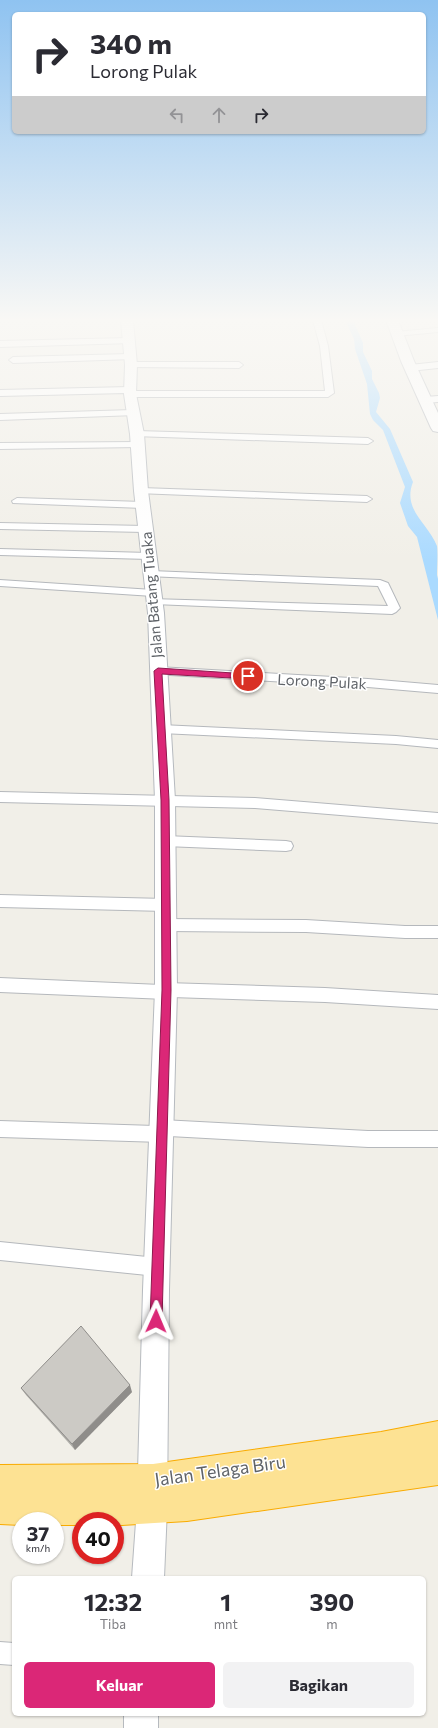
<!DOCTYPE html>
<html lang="id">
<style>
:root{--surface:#fff;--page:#f2f2f3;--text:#2b2b33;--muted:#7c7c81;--accent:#db2777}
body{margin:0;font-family:Commissioner,sans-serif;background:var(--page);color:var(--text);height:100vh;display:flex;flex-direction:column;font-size:15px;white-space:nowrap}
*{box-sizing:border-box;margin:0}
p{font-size:13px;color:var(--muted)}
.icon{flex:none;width:22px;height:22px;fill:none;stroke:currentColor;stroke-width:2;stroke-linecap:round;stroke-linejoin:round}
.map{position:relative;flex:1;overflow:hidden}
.details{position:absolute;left:12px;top:1576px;width:414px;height:140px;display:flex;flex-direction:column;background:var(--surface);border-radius:6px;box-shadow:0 1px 3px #0004}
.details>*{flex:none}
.top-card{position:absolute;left:12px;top:12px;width:414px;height:122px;border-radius:6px;box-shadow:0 1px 3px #0004;background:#fff;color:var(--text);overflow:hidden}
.speed{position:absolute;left:12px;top:1512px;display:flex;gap:8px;font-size:20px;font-weight:700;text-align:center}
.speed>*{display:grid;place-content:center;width:52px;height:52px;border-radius:50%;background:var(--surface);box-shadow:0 1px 3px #0004;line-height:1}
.speed small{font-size:10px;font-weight:400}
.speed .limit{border:6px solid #d22;background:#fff;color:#111}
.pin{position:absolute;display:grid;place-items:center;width:34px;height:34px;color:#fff;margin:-17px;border:2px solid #fff;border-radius:50%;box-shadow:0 1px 4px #0007}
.me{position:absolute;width:44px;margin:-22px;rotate:1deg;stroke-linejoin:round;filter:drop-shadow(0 0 3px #0008)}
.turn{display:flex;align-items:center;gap:14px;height:84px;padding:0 12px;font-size:18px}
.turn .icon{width:52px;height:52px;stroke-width:2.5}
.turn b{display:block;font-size:28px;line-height:34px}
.lanes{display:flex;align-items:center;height:38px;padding:0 12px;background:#0003;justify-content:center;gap:20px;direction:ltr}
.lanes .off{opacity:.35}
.eta{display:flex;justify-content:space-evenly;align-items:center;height:68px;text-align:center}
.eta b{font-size:24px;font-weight:700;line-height:28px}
.action{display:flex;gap:8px;margin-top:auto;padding:8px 12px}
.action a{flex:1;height:46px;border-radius:6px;background:var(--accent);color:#fff;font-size:16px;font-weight:700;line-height:46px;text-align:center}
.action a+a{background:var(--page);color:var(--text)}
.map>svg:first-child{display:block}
</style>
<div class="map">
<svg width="438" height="1728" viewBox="0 0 438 1728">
<rect width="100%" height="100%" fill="#f1efe8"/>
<!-- water -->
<path fill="#aadaff" d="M345,320H353L363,343V352L372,371V379L379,393L380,398L376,412L390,429L413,482C402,510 428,523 437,546C438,554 437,567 437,575L438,579V620L417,537L408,526L400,503L405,487L383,430L373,420L370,414L367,384L355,349L354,339Z"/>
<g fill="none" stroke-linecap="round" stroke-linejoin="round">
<defs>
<g id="street">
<polygon points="313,320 321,320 328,346 334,393 328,397 130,397 127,396 126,393 0,396 0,390 130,387 133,388 134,391 325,391 320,346"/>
<polygon points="438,328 438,332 396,336 392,334 396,332"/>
<polygon points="129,338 132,339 133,341 132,343 0,347 0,341"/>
<polygon points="130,354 133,355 134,357 133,359 13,363 9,360 13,357"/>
<polygon points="131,362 239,362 243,365 239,368 128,367 127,365 128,363"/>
<polygon points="438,362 438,368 410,371 406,368 410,365"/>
<polygon points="438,396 438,402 426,403 422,400 426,397"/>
<polygon points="133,410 136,411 138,413 136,415 0,420 0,414"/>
<polygon points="137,431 368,438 373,441 368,444 134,436 132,434"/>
<polygon points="137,442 140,443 142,445 140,447 0,449 0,443"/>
<polygon points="141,488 367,496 372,499 367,502 137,493 136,491"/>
<polygon points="17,498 143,502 148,505 143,508 13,503 12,501"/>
<polygon points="0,523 145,526 150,529 145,532 0,529"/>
<polygon points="0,549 149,553 154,556 149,559 0,555"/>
<polygon points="151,571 380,580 388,583 400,608 396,612 392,614 154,604 150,603 148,601 150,599 388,606 378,586 147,576 146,574 147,572"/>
<polygon points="0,580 153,590 159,593 153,596 0,586"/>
<polygon points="158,667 368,679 438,685 438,693 368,687 154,674 152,671 154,668"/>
<polygon points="161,725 396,736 438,740 438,748 396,744 161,733 157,732 155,729 157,726"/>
<polygon points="0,792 255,798 438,813 438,823 255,808 0,802"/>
<polygon points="165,836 286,841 291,842 293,846 291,850 286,851 165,846 160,845 158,841 160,837"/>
<polygon points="0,895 166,899 171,901 173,905 171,909 166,911 0,907"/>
<polygon points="166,919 306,920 405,926 438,926 438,938 405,938 306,932 166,931 161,929 159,925 161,921"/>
<polygon points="0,978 161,985 166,983 325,988 438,995 438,1009 325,1002 171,997 166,999 0,992"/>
<polygon points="162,1120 368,1131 438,1131 438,1147 368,1147 169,1136 168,1140 162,1142 0,1137 0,1121 155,1126 156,1122"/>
<polygon points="0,1242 157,1258 163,1261 166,1267 163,1273 157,1276 0,1260"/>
<polygon points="0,1642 14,1643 14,1665 0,1664"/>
</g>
<g id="secondary">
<polygon points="121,320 133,320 137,365 136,394 144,434 148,491 164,613 175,800 177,990 169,1290 167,1508 164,1578 132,1578 137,1508 143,1290 155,990 155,800 148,613 134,491 130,434 124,394 125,365"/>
<polygon points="386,320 398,320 414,361 438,413 438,432 433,431 431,428 401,361"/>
<rect x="124" y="1714" width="34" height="14"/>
</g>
<polygon id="highway" points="438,1421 438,1485 187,1521 122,1525 115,1525 115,1521 81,1521 81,1525 55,1525 55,1521 21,1521 21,1525 0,1524 0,1465 153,1464 381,1432"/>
</defs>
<!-- street casing -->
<use href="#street" stroke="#b5b8bc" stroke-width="2"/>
<!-- secondary casing -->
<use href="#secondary" stroke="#b6babf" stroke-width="2"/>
<!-- highway casing -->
<use href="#highway" stroke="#f9ab00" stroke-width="2"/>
<!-- street -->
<use href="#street" fill="#fff" fill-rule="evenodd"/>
<!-- secondary -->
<use href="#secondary" fill="#fff" fill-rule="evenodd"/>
<!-- highway -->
<use href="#highway" fill="#fde293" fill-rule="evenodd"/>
</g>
<!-- wall -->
<polygon fill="#afaea9" points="21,1388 132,1392 75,1450 26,1395"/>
<!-- shaded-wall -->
<polygon fill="#8f8d8a" points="130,1385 132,1392 75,1450 72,1444"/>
<!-- building -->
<polygon fill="#cccac5" stroke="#8f8d8a" points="81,1326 130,1385 72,1444 21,1388"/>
<!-- sky -->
<linearGradient id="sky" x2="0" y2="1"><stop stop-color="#8fc3f1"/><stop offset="0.57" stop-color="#f9f8f5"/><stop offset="1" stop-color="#f9f8f5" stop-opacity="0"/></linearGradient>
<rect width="438" height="562" fill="url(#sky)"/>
<!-- route -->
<polygon fill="#db2777" stroke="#8e194d" points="158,668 248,674 252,676 248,679 162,674 169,800 171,990 162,1321 160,1326 156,1328 151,1326 150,1321 162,990 161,800 154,671"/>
<g text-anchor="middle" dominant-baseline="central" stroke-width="3" stroke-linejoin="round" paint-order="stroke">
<!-- street labels -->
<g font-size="15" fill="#5f6368" stroke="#fff">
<text transform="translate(151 595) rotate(-95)">Jalan Batang Tuaka</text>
<text transform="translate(322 681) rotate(3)">Lorong Pulak</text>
</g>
<!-- near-street labels -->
<g font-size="18" fill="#5f6368" stroke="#fff">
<text transform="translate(220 1470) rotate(-8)">Jalan Telaga Biru</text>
</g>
</g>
</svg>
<div class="speed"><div>37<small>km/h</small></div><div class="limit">40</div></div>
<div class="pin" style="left:248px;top:676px;background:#d93025"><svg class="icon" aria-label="arrive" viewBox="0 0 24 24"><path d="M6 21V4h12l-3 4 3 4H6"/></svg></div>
<svg class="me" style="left:156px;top:1321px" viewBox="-20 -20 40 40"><path d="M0-17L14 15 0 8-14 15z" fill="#db2777" stroke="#fff" stroke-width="4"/></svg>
<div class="top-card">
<div class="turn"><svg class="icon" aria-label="right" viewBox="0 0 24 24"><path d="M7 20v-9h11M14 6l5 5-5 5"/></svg><div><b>340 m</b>Lorong Pulak</div></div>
<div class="lanes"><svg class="icon off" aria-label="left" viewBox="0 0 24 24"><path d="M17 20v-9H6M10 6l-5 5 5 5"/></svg><svg class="icon off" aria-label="ahead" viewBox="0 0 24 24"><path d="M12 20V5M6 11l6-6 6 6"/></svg><svg class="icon" aria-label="right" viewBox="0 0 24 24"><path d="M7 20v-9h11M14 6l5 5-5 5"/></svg></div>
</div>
<section class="details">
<div class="eta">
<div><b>12:32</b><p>Tiba</p></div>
<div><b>1</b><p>mnt</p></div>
<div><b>390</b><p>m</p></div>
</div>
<div class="action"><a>Keluar</a><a>Bagikan</a></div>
</section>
</div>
